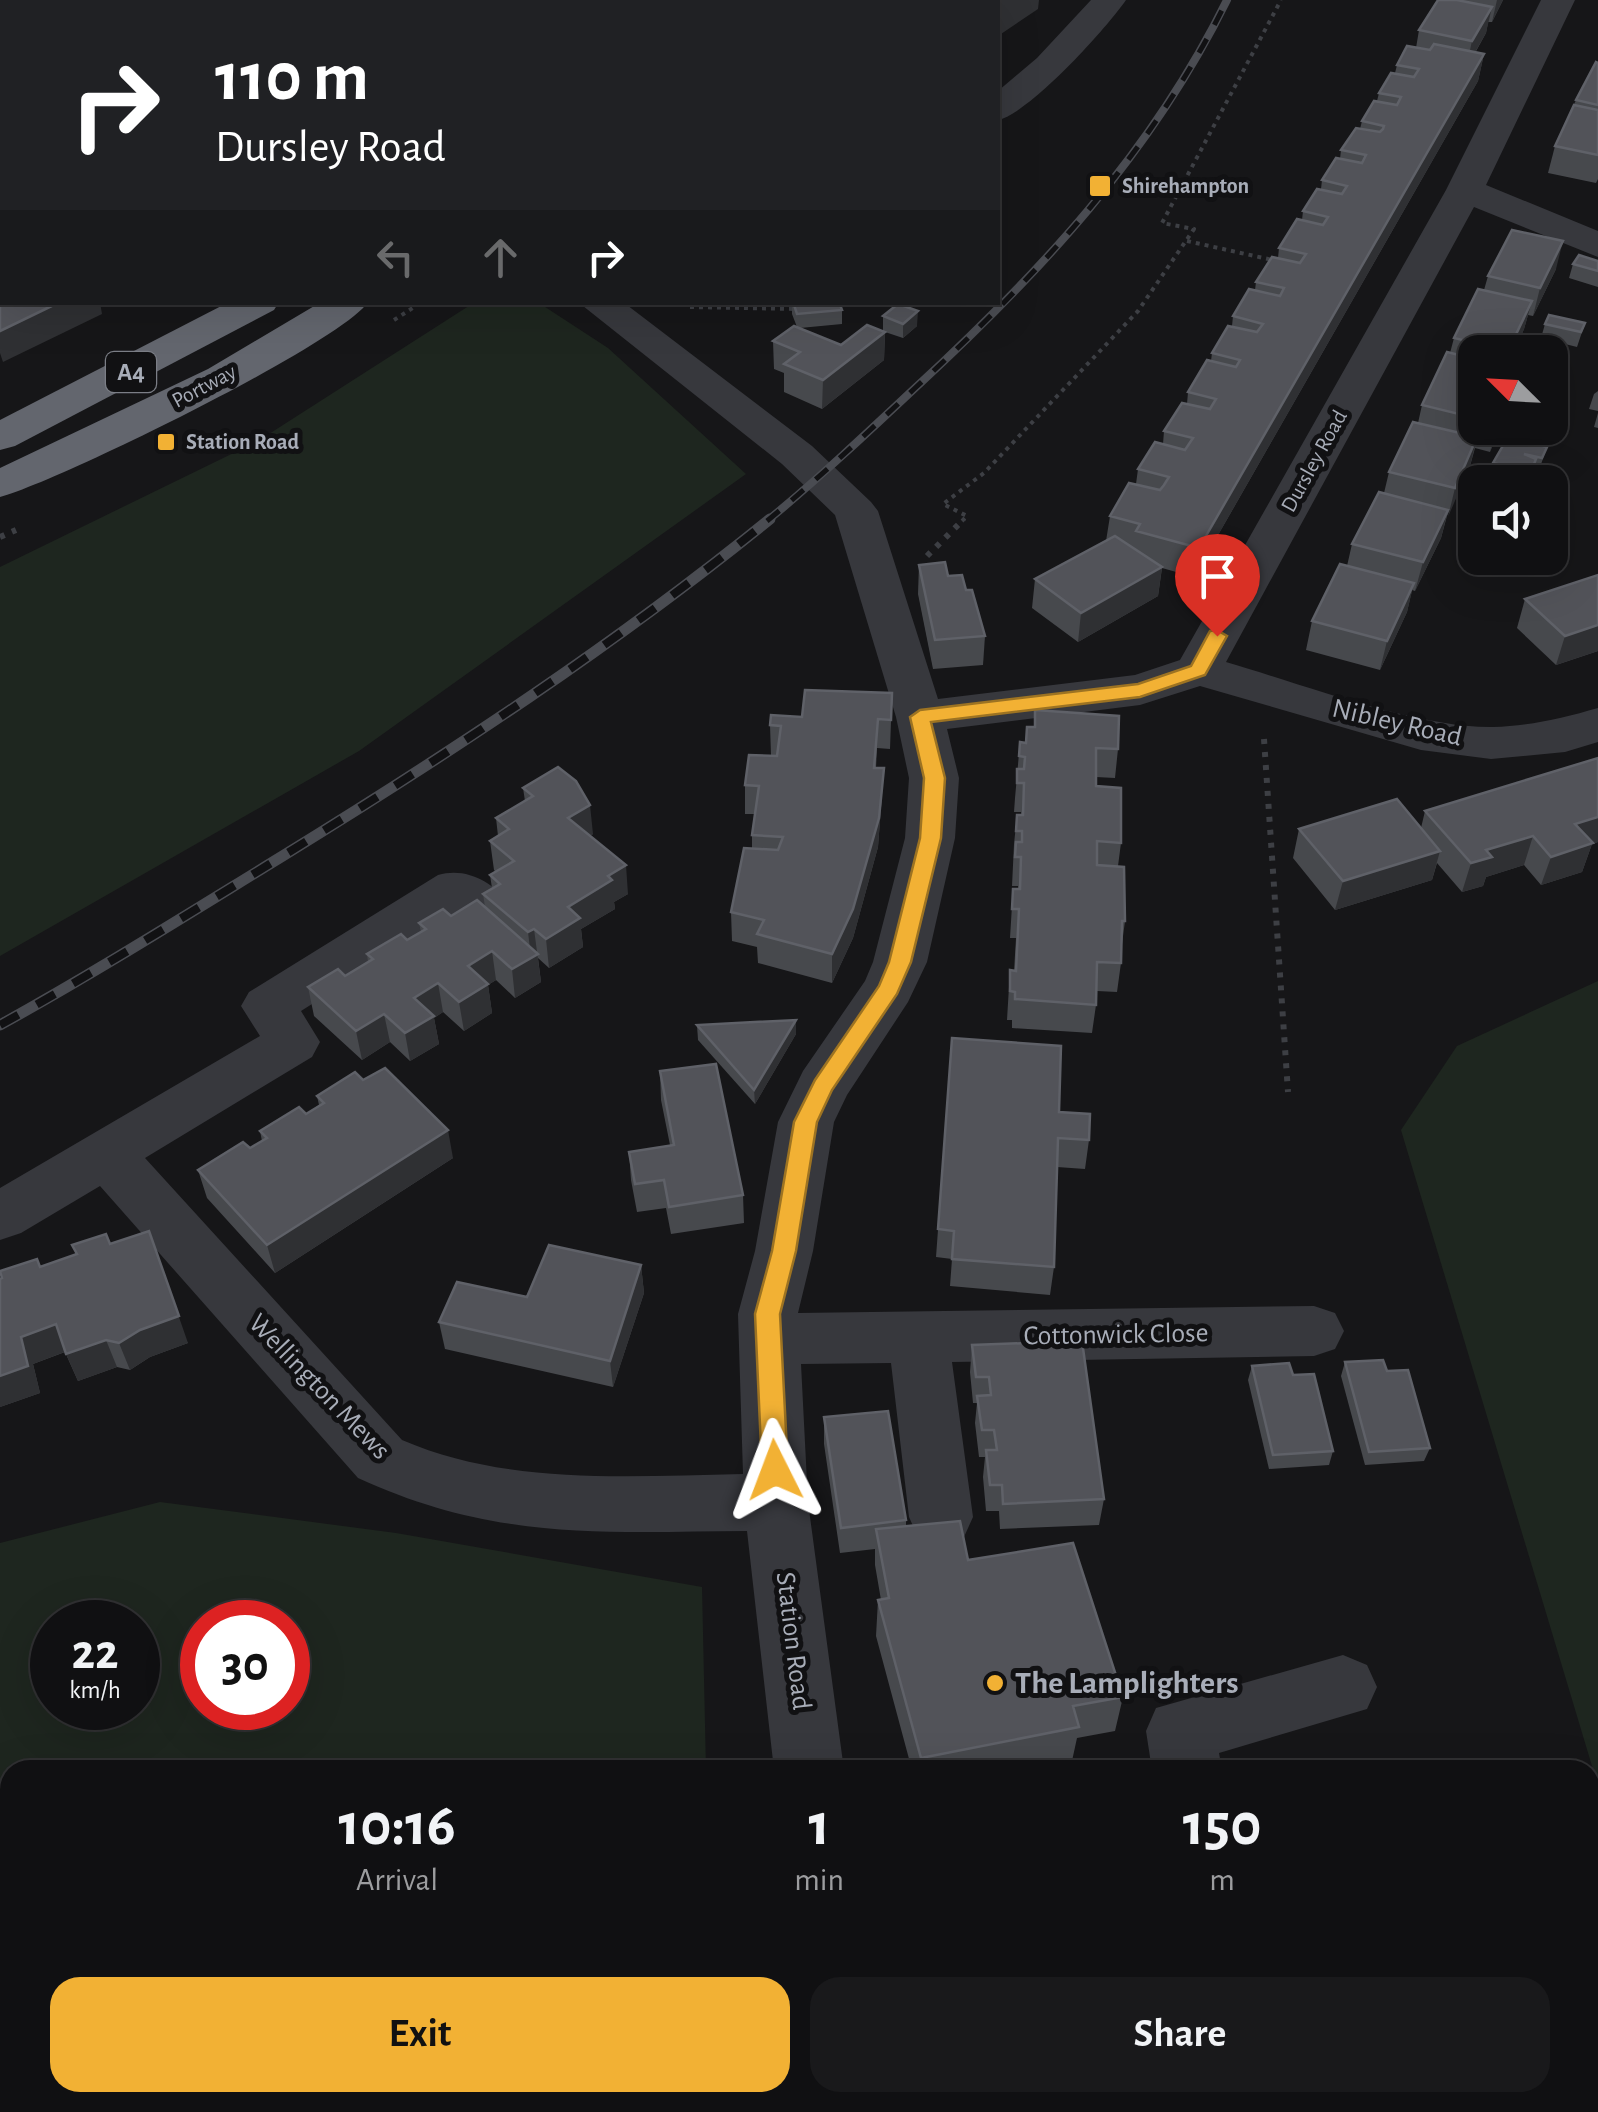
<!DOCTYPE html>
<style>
:root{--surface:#101012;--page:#19191b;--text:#f1f3f6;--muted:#9c9d9f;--line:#303032;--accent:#f2b134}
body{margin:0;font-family:"Alegreya Sans",sans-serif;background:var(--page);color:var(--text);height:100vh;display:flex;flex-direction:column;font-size:38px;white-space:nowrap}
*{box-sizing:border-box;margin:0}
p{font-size:32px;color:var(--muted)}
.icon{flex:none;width:55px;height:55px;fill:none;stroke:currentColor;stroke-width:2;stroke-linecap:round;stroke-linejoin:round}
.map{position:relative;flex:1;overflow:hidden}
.sheet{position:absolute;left:0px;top:1760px;width:1600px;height:352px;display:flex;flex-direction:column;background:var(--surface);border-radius:30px 30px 0 0;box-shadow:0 10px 40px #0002,0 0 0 2px var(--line)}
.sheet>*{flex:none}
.hud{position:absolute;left:0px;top:0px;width:1000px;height:305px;box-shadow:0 10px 40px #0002,0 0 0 2px var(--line);background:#202124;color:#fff;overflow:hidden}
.needle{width:65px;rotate:294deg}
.fabs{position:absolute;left:1458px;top:335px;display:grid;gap:20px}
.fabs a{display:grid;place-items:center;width:110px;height:110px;border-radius:20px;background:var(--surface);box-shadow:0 10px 40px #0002,0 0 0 2px var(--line);font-size:50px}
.speed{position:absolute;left:30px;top:1600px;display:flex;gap:20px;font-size:50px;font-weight:700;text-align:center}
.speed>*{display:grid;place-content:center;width:130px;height:130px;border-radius:50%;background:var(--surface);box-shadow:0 10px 40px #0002,0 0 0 2px var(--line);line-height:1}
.speed small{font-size:25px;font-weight:400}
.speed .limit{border:15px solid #d22;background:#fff;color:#111}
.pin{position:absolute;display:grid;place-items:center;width:85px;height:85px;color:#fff;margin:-102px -42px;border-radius:50% 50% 50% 0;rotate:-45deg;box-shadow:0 0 10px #0007}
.pin .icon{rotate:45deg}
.me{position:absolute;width:110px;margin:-55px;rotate:357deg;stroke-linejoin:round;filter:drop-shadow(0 0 8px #0008)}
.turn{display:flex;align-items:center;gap:35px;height:210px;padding:0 50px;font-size:45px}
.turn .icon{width:130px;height:130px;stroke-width:2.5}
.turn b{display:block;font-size:70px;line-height:85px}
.lanes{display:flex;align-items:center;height:95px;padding:0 50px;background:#0003;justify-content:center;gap:50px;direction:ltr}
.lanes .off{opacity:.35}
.eta{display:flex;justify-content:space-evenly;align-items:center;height:170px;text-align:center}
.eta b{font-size:60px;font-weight:700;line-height:70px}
.action{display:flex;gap:20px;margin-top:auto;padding:20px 50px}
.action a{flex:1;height:115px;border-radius:30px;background:var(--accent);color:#111;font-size:40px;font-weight:700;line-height:115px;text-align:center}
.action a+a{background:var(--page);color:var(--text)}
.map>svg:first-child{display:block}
</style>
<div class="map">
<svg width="1598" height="2112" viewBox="0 0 1598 2112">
<rect width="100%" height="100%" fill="#161618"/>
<!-- green -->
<g fill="#1e261f" fill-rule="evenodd">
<polygon points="475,302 539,303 608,348 746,474 359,751 0,956 0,567 258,441"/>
<polygon points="1598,981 1598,1786 1401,1130 1457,1046"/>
<path d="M160,1502L396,1533L702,1587L706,1770H10V2102L646,2103L628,2112H0V1543ZM52,1622H138V1708H52ZM202,1622H288V1708H202Z"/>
</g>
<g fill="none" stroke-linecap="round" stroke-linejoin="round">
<!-- path-far2 -->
<g stroke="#3d3f44" stroke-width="4" stroke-dasharray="4 5" stroke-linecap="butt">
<polyline points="1187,241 1277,261"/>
<polyline points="690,307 797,309"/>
<polyline points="394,320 422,302"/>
<polyline points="962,521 967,516 943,504 984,473 1138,311 1194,229 1162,223 1281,0"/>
</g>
<!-- path-far1 -->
<g stroke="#3d3f44" stroke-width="6" stroke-dasharray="5 8" stroke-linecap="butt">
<polyline points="0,537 16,530"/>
<polyline points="927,556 964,519"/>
<polyline points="1264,739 1288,1092"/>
</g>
<!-- path -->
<polyline stroke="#3d3f44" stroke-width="8" stroke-dasharray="6 9" stroke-linecap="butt" points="1590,1809 1598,1809"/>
<!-- minor -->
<g fill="#37383d" fill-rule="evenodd">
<polygon points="215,0 249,0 249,2 216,2"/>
<path d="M1091,0H1126C1106,29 1030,113 998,120V91L1037,58Z"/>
<path d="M1541,0H1575L1486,185L1598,231V257L1474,207L1226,662C1302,684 1416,728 1493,727C1530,726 1563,718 1598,708V742L1565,752L1491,759L1421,750L1200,686L1140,705L947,729L959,778L955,838L927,962L908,1002L847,1095L834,1122L813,1251L798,1313L1314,1306L1335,1313L1344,1331L1335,1349L1314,1356L952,1362L973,1517L964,1537L941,1546L918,1537L909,1517L891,1363L801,1364L808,1502L844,1770H774L747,1531C601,1532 495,1541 358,1478L100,1186L21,1233L0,1240V1188L260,1036L241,1006L249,992L438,875C469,866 499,885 515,913L507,926C485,933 473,928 454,914L301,1011L320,1042L312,1057L145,1158L402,1440C509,1486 629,1476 743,1474L738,1314L755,1251L778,1122L803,1071L865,981L873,962L905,838L909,778L896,717L835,515L782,464L578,302H623L812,446L871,502L878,511L938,699L1135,675L1180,660L1446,190Z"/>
<rect x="0" y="55" width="2" height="26"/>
<polygon points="2,130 2,152 0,153 0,131"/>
<polygon points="1343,1655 1367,1665 1377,1687 1367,1709 1219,1753 1222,1770 1152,1770 1146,1731 1156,1708"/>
<polygon points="170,2102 266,2102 262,2112 166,2112"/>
<polygon points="721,2102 803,2102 799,2112 717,2112"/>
</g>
<!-- highway -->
<g fill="#63666e" fill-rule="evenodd">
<polygon points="229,302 279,302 274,310 15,446 0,450 0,420"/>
<path d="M321,302H368C341,343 55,483 0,497V468L208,369Z"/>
</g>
<defs>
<path id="rail-far1" d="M767,521C818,479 866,434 914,389C1039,274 1152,153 1227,0"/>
<path id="rail" d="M0,1025C96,972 188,914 281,857C450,753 616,644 770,519"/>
</defs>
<!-- rail-far1 casing -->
<use href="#rail-far1" stroke="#4a4c52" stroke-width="8"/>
<!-- rail casing -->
<use href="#rail" stroke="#4a4c52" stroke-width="11"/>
<!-- rail-far1 -->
<use href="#rail-far1" stroke="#111113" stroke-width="5" stroke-dasharray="16" stroke-linecap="butt"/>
<!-- rail -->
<use href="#rail" stroke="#111113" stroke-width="8" stroke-dasharray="21" stroke-linecap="butt"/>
</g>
<!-- wall -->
<g fill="#47494d">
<polygon points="364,0 441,0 442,2 365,2"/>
<rect x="513" y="0" width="47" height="2"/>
<polygon points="1438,0 1503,0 1492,22 1488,22 1486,33 1475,53 1484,54 1478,81 1194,577 1162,568 1158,596 1078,642 1032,608 1035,579 1106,541 1110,516 1136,484 1138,469 1163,444 1164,431 1187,404 1188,392 1211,361 1212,353 1232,326 1233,316 1255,290 1256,282 1278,258 1279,248 1302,220 1303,211 1321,189 1322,180 1340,159 1341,150 1360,129 1362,121 1377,101 1379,93 1395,73 1397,65 1416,48 1419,30"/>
<polygon points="1598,63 1598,179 1596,183 1548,173 1555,146 1576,100"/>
<polygon points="1598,261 1598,287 1569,278 1573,264"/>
<polygon points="1556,269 1533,316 1528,315 1524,329 1514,352 1475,352 1475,428 1498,428 1495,440 1490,452 1475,448 1470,466 1447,516 1441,538 1415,591 1412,590 1407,612 1380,670 1306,650 1312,621 1347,566 1352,544 1384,493 1389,472 1418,423 1422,405 1450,353 1454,338 1484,290 1488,276"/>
<polygon points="792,302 839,302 842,310 842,324 800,328 841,345 883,331 883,316 917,326 903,338 885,332 884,360 822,409 784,392 784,373 774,369 773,341 797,327 792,314"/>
<polygon points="1585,323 1577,347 1541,338 1545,324"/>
<polygon points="1598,391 1598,411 1589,409 1594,394"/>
<polygon points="1598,413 1598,428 1594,427"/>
<polygon points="1547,447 1538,473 1532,471 1528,482 1508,482 1489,478 1493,463"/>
<polygon points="919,565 966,590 985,636 983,665 933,669 918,594"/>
<polygon points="1598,575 1598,651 1556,665 1517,628 1525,599"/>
<polygon points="892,693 890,749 877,748 876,768 884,768 878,847 853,938 832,983 758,963 757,947 732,941 731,912 752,848 752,835 755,814 745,814 745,785 777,756 771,755 770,725"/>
<polygon points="1035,710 1118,749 1115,778 1096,777 1096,786 1121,843 1118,866 1125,921 1122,944 1121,963 1117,992 1097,991 1096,1005 1092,1033 1012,1028 1012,1020 1007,1020 1010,970 1014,971 1016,938 1010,938 1013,889 1018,889 1018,886 1012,886 1014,844 1017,815 1021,815 1021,812 1014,812 1015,798 1020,742 1025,743 1027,727 1034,727"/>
<polygon points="1598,758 1598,842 1592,844 1582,872 1541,885 1524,865 1486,877 1483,886 1462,892 1437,863 1432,880 1335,910 1293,858 1299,829 1421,828 1425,811"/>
<polygon points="523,788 593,834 590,836 628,894 614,902 615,909 581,929 583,947 549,968 538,958 541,982 515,998 496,980 488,985 492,1013 464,1031 443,1012 434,1018 439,1044 410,1061 390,1042 362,1060 314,1016 308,987 345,976 368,962 367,954 407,940 421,932 419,923 485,907 483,894 492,888 490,875 496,872 494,870 490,841 498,836 496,818 525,801"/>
<polygon points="697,1025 796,1034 755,1104 698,1040"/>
<polygon points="952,1038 1059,1112 1089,1140 1085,1169 1057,1167 1054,1267 1050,1295 950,1286 952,1259 936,1257"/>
<polygon points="660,1071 743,1195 744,1223 671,1234 666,1208 637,1212 631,1180 629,1152 670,1145 661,1100"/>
<polygon points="363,1080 453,1158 275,1273 207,1198 198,1170 250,1148 262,1141 260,1131 306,1114 319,1105 317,1096"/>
<polygon points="110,1244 188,1343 150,1357 130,1370 117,1367 78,1381 65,1352 33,1364 40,1393 0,1407 41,1266 76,1254 72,1245"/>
<polygon points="641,1265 644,1293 613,1387 445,1349 439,1322"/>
<polygon points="972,1345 1104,1499 1099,1525 1000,1529 999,1511 986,1511 983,1477 985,1457 979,1457 975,1423 977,1403 973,1403 970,1372"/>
<polygon points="1345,1362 1387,1371 1430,1448 1424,1461 1365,1465 1341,1376"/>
<polygon points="1252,1366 1293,1375 1333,1451 1329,1465 1269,1469 1248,1380"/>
<polygon points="824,1417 906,1520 906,1526 968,1560 1123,1697 1115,1731 1077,1738 1072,1761 1025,1770 912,1770 876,1636 878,1600 881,1600 875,1565 875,1549 840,1553 824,1444"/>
</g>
<!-- shaded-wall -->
<g fill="#2f3033">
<polygon points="32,0 53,0 54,2 18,2"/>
<polygon points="393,0 441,0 442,2 393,2"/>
<polygon points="997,0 1039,0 1038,9 998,36 998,2 994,2"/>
<polygon points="1497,0 1503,0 1492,22"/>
<polygon points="2,5 2,33 0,33 0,6"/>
<polygon points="1492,7 1486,33 1466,68 1472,41"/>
<polygon points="1484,54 1478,81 1194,577 1199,548"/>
<polygon points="1,219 2,282 0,283 0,221"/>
<polygon points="1563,241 1556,269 1533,316 1540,288"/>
<polygon points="1532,301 1524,329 1514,352 1508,352"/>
<polygon points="60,302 100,302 102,314 3,362 0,353 0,331"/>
<polygon points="918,311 917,326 903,338 903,324"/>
<polygon points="885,332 884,360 822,409 823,380"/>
<polygon points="1496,428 1498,428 1490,452"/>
<polygon points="1477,437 1470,466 1448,517 1455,488"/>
<polygon points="1448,510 1441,538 1415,591 1423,562"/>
<polygon points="1162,567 1158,596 1078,642 1081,613"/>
<polygon points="1414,583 1407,612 1380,670 1387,641"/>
<polygon points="1598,625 1598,651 1556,665 1565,636"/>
<polygon points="884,768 878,847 853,938 832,983 832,954"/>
<polygon points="590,805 593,834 571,847 568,818"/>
<polygon points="1598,817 1598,842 1592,844 1582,872 1541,885 1551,857 1575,824"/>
<polygon points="1533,836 1524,865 1486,877 1483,886 1462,892 1471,863 1486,850"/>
<polygon points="1440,851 1432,880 1335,910 1343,881"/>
<polygon points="626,865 628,894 614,902 615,909 581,929 583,947 549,968 546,939 568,907 608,876"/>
<polygon points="534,929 541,982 515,998 512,969 531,957 528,932"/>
<polygon points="492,951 496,980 488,985 492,1013 464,1031 459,1002 468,966"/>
<polygon points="438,983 443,1012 434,1018 439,1044 410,1061 405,1033 414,998"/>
<polygon points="384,1014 390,1042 362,1060 356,1031"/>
<polygon points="796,1020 796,1034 755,1104 754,1090"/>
<polygon points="448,1130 453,1158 275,1273 267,1245"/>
<polygon points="149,1231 188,1343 150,1357 130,1370 119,1343"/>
<polygon points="641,1265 644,1293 613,1387 610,1361"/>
<polygon points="56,1324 67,1351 33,1364 40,1393 0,1407 0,1376 21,1337"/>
<polygon points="106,1340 117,1367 78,1381 66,1354"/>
</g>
<!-- building -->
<g fill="#525359" stroke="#5f6168" stroke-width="2.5">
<polygon points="0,0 32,0 18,2 2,2 2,5 0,6"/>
<polygon points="75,0 182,0 169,2 76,2"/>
<polygon points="912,0 997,0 994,2 908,2"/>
<polygon points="1438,0 1457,0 1492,7 1472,41 1419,30"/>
<polygon points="1434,44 1484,54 1199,548 1136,531 1140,524 1110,516 1129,483 1160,490 1164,485 1169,477 1138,469 1155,442 1185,450 1193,438 1164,431 1182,403 1210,409 1216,399 1188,392 1207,360 1236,367 1240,360 1212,353 1228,326 1257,332 1263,324 1233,316 1249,289 1280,296 1284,288 1256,282 1272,257 1300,263 1306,254 1279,248 1297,219 1323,225 1328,217 1303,211 1317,189 1342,194 1347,186 1322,180 1336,158 1362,163 1366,155 1341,150 1356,128 1380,132 1383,129 1384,126 1362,121 1374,101 1397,105 1401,97 1379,93 1391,73 1414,77 1419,69 1397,65 1407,46 1430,50"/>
<polygon points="1596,62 1598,63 1598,105 1576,100"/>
<polygon points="1574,105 1598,110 1598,155 1555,146"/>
<polygon points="1512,230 1563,241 1540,288 1488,276"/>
<polygon points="1579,255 1598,261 1598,271 1573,264"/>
<polygon points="2,279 2,294 0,293 0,280"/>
<polygon points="1478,289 1532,301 1508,351 1454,338"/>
<polygon points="5,302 60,302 0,331 0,306"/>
<polygon points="793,302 839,302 842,310 797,314"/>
<polygon points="898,304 918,311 903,324 883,316"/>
<polygon points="1549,315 1585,323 1581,332 1545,324"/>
<polygon points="867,325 885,332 823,380 784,364 800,352 773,341 794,326 841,345"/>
<polygon points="1447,352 1475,359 1475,418 1422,405"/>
<polygon points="1413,422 1477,437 1455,488 1389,472"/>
<polygon points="1508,437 1547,447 1542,458 1524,454 1536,459 1531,472 1493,463"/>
<polygon points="1379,492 1448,510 1423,562 1352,544"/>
<polygon points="1115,536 1162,567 1081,613 1035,579"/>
<polygon points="945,562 948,576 962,575 966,590 972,590 985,636 935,640 919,565"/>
<polygon points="1340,564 1414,583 1387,641 1312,621"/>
<polygon points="1598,575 1598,625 1565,636 1525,599"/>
<polygon points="805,690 892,693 891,720 878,719 874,768 884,768 879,818 853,909 832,954 757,934 764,920 731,912 744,848 778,850 783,837 752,835 759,786 745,785 749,755 777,756 781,726 770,725 771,715 802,717"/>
<polygon points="1035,710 1119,716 1118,749 1096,748 1096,786 1121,788 1121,843 1097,841 1097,865 1124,867 1125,921 1122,921 1121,963 1097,962 1096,1005 1015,999 1015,992 1010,991 1010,970 1016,971 1019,909 1012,909 1013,889 1020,889 1021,857 1015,857 1016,842 1022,842 1022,831 1016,831 1017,815 1023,815 1024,783 1017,783 1017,769 1024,769 1025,757 1019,756 1020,742 1026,743 1027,727 1035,727"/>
<polygon points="1598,758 1598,817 1575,824 1593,843 1551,857 1533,836 1486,850 1492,857 1471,863 1425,811"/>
<polygon points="558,767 576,781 590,805 568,818 626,865 608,876 612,880 568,907 580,918 546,939 534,929 528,932 483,894 500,884 490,875 514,861 490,841 509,829 496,818 533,796 523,788"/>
<polygon points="1397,799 1440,851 1343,881 1299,829"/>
<polygon points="477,900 538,954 512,969 492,951 468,966 488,984 459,1002 438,983 414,998 434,1016 405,1033 384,1014 356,1031 308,987 338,969 345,976 373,959 367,954 401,934 407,940 426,929 419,923 443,909 451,916"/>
<polygon points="796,1020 754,1090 697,1025"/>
<polygon points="952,1038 1061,1046 1059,1112 1090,1114 1089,1140 1058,1138 1054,1267 952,1259 954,1231 938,1229"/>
<polygon points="716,1064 743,1195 669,1207 664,1180 635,1184 629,1152 674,1145 660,1071"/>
<polygon points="385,1068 448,1130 267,1245 198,1170 243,1142 250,1148 267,1138 260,1131 299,1107 306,1114 324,1103 317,1096 355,1072 363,1080"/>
<polygon points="149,1231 179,1316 140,1330 119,1343 106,1340 66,1354 56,1324 21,1337 28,1366 0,1376 0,1279 2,1278 0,1271 37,1259 40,1267 77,1254 72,1245 106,1234 110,1244"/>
<polygon points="549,1245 641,1265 610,1361 439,1322 457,1282 527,1297"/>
<polygon points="1082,1341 1104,1499 1003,1504 1002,1485 990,1485 986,1450 997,1450 994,1430 982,1430 977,1396 991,1395 989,1377 976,1377 972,1345"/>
<polygon points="1383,1360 1387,1371 1408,1370 1430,1448 1369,1452 1345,1362"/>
<polygon points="1289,1363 1293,1375 1314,1374 1333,1451 1273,1455 1252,1366"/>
<polygon points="888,1411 906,1520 841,1528 824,1417"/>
<polygon points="960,1521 968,1560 1073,1543 1123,1697 1073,1706 1079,1727 921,1758 878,1600 889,1598 876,1529"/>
</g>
<!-- route -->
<polygon fill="#f2b134" stroke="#9d7322" stroke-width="2.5" points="1217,630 1227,636 1205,675 1140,697 931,722 945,778 941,838 911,962 897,994 832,1090 817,1122 796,1251 780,1314 788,1470 784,1478 775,1481 765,1478 762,1470 755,1314 772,1251 794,1122 815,1080 879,986 889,962 920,838 924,778 910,717 920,710 1138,684 1191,666 1210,631"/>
<!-- markers -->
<g fill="#f2b134" stroke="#111113" stroke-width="4">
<rect x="1088" y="174" width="24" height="24" rx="5"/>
<rect x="156" y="432" width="20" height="20" rx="5"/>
<circle cx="995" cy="1683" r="10"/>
</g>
<g text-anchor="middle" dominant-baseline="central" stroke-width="10" stroke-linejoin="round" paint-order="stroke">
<!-- far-poi labels -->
<g font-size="22" font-weight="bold" fill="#a8adb8" stroke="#111113" text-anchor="start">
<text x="1122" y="186">Shirehampton</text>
<text x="186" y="442">Station Road</text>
</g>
<!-- far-street labels -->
<g font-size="22" fill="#a8adb8" stroke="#111113">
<text transform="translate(204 386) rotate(-28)">Portway</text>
<text transform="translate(1314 461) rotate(-61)">Dursley Road</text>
</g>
<!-- shield labels -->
<rect fill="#111113" stroke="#7b7e86" stroke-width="2.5" x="106" y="352" width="50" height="40" rx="8"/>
<g font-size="25" font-weight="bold" fill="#a8adb8">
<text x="131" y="372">A4</text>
</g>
<!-- street labels -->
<g font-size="28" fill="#a8adb8" stroke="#111113">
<text transform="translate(1397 723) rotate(13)">Nibley Road</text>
<text transform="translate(1116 1335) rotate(-1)">Cottonwick Close</text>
<text transform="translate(319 1387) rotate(46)">Wellington Mews</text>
<text transform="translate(793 1641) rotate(83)">Station Road</text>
</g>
<!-- near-poi labels -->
<g font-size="32" font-weight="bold" fill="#a8adb8" stroke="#111113" text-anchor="start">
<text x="1015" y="1683">The Lamplighters</text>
</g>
</g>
</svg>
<div class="fabs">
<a><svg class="needle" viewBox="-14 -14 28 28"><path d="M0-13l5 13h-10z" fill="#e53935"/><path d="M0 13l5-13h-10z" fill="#9c9d9f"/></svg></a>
<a><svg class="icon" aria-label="sound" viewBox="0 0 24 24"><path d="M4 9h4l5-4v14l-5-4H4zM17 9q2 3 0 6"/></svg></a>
</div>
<div class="speed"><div>22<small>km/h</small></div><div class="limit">30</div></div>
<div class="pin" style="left:1217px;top:636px;background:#d93025"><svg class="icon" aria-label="arrive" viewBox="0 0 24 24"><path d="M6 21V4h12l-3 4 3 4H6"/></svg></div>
<svg class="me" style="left:775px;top:1470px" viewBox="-20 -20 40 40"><path d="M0-17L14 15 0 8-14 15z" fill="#f2b134" stroke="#fff" stroke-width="4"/></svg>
<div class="hud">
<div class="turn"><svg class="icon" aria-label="right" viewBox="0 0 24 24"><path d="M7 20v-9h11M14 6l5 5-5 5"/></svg><div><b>110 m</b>Dursley Road</div></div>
<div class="lanes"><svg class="icon off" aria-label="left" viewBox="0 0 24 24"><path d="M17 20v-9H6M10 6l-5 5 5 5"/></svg><svg class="icon off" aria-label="ahead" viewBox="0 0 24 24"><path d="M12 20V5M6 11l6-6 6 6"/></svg><svg class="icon" aria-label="right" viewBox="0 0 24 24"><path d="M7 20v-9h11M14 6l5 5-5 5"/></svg></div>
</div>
<section class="sheet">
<div class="eta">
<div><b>10:16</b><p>Arrival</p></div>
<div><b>1</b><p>min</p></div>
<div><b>150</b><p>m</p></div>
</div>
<div class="action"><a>Exit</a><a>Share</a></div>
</section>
</div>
